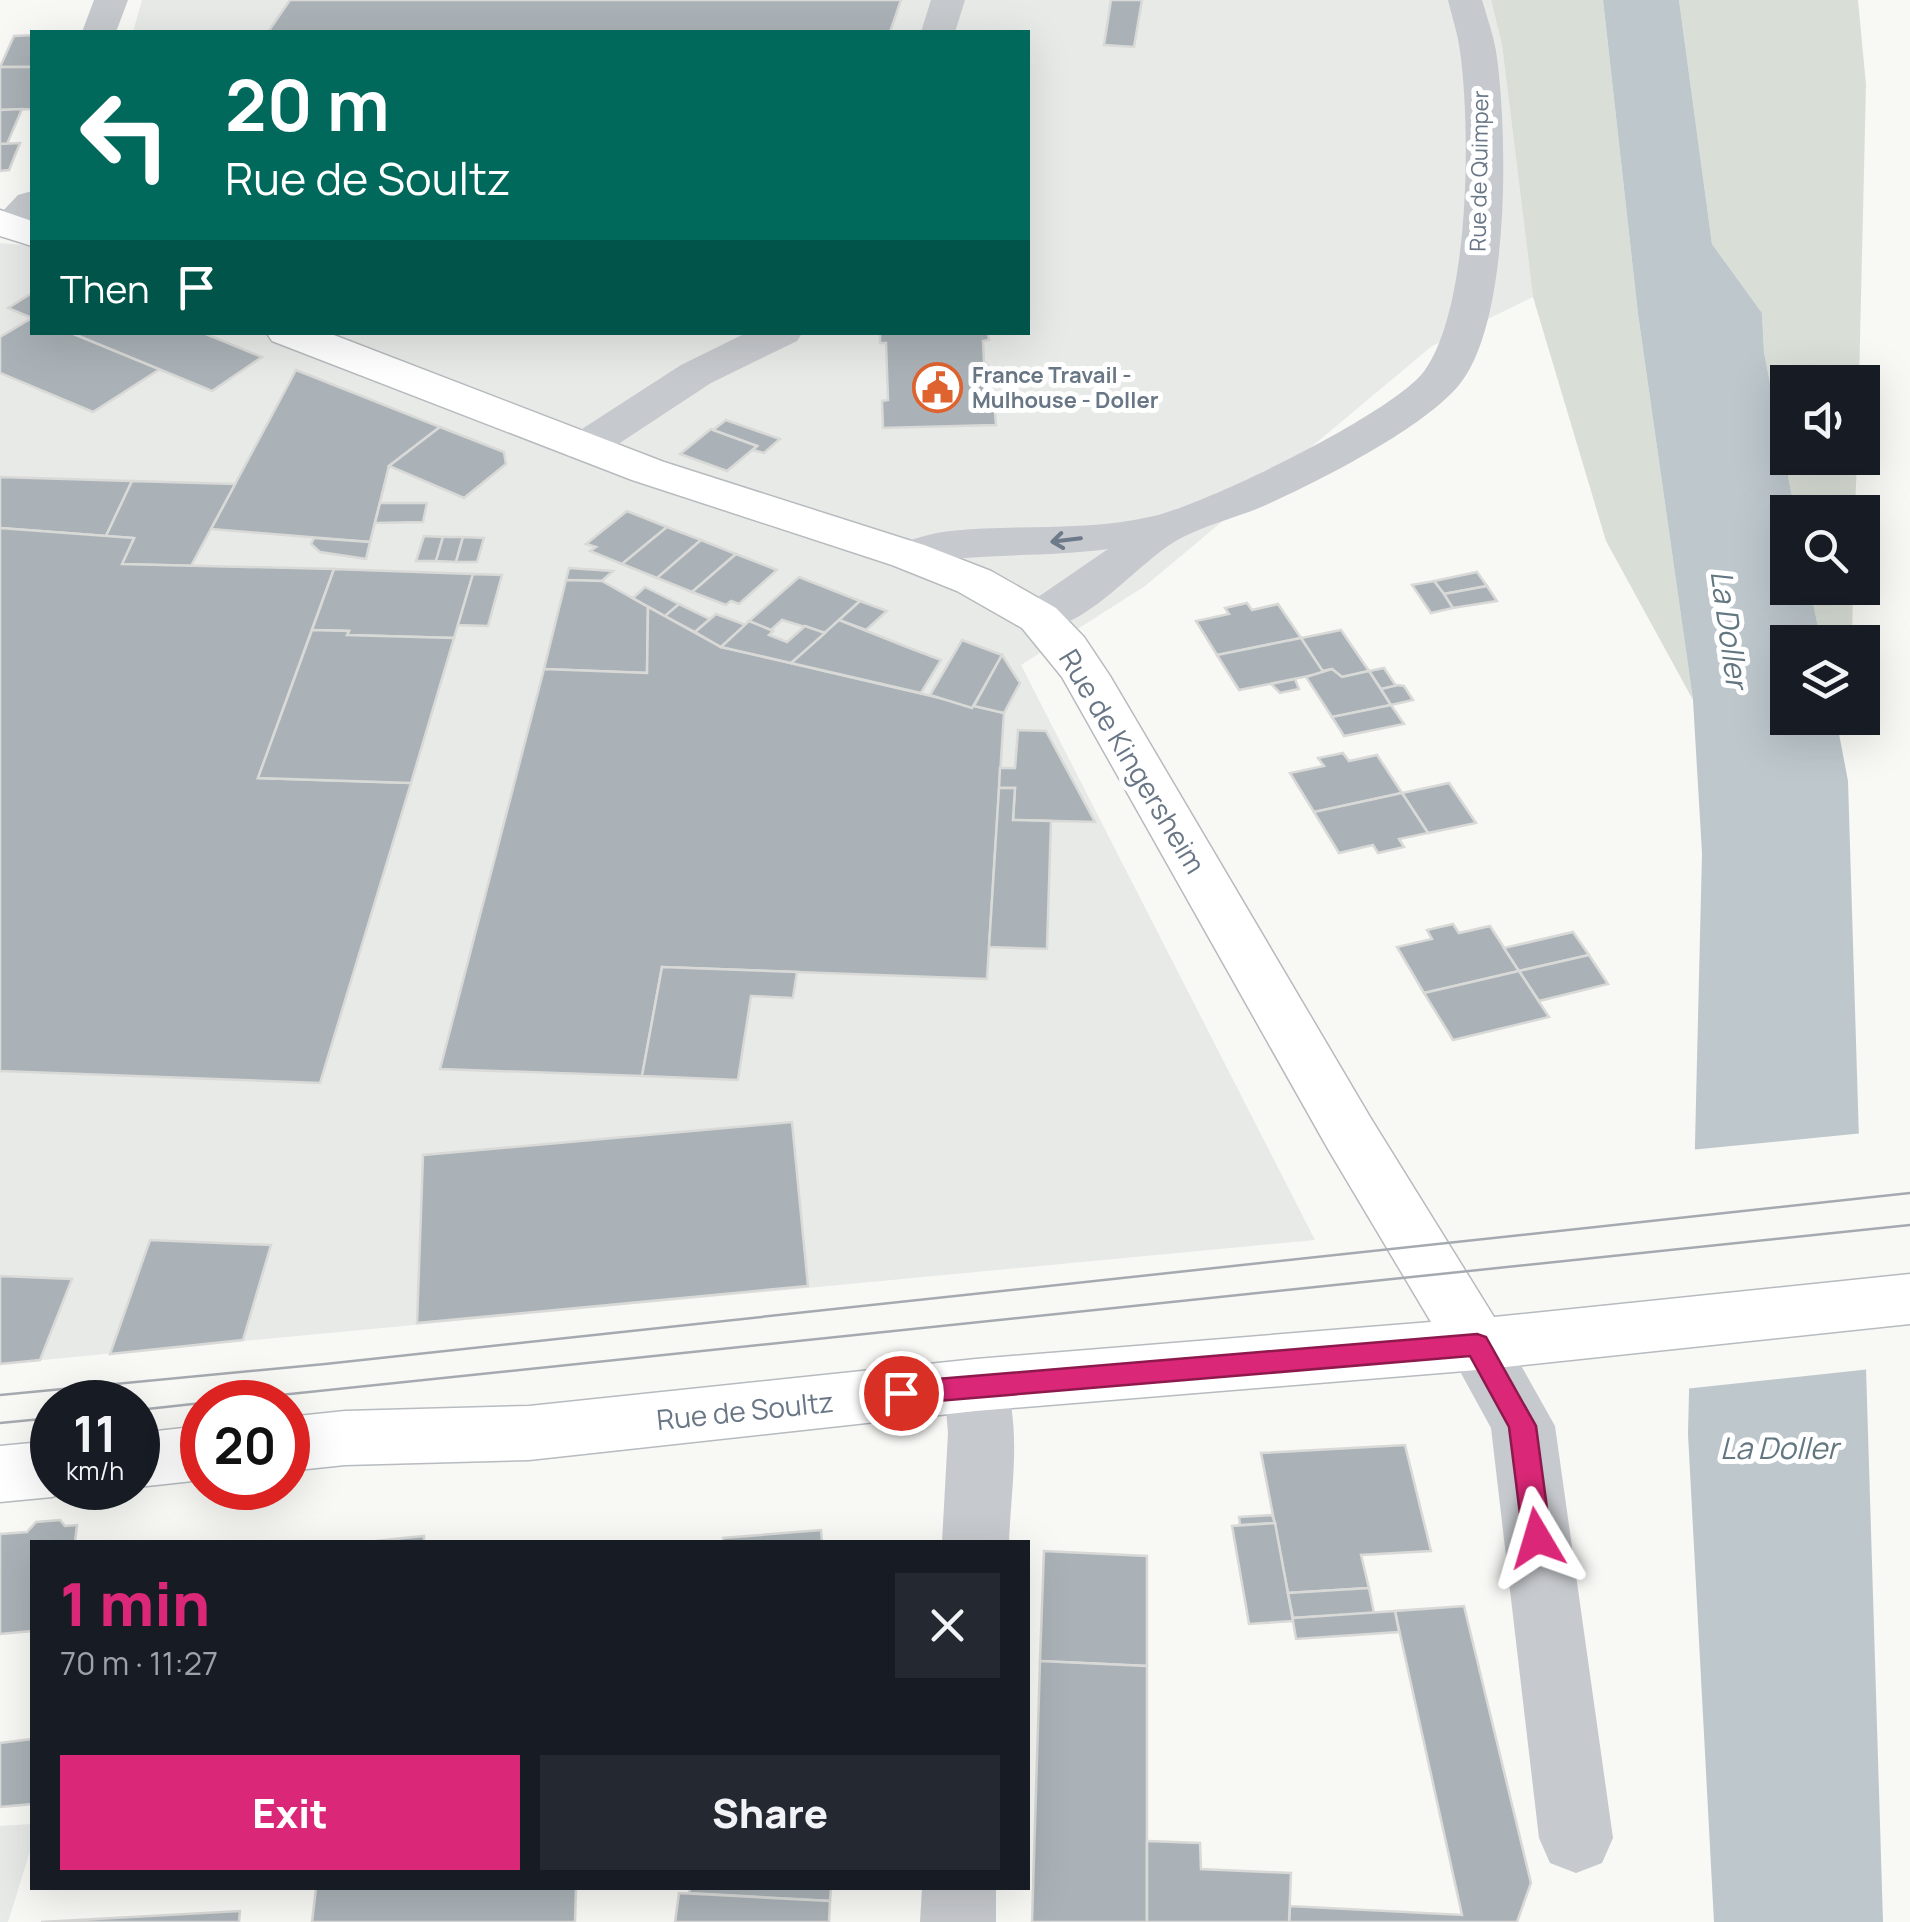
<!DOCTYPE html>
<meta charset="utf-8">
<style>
:root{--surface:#171b24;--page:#242831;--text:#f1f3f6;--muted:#9ea1a6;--accent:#db2777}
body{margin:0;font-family:Manrope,sans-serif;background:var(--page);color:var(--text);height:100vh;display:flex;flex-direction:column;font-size:38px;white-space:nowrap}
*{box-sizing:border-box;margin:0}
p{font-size:32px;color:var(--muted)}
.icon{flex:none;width:55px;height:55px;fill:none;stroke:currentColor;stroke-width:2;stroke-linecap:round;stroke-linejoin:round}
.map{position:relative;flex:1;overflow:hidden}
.sheet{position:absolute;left:30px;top:1540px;width:1000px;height:350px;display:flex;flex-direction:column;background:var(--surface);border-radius:0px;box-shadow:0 10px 40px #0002}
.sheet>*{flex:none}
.guide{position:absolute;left:30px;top:30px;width:1000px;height:305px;border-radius:0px;box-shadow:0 10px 40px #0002;background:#00695c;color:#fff;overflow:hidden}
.fabs{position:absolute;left:1770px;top:365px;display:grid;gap:20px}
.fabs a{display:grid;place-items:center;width:110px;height:110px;border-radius:0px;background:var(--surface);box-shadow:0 10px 40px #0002;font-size:50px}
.speed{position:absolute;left:30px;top:1380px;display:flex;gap:20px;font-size:50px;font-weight:700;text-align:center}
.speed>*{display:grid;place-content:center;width:130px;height:130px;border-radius:50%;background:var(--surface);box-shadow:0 10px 40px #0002;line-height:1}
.speed small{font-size:25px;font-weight:400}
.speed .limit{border:15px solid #d22;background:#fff;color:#111}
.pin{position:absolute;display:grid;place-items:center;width:85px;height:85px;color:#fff;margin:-42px;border:5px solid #fff;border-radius:50%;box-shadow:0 2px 10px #0007}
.me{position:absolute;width:110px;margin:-55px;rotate:353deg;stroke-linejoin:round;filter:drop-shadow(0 0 8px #0008)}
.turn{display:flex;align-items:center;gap:35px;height:210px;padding:0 30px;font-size:45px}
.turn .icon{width:130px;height:130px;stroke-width:2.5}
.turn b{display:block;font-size:70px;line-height:85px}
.then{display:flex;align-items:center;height:95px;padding:0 30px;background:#0003;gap:20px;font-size:38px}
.round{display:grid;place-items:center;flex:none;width:105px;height:105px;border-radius:0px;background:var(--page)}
.overview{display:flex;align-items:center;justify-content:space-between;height:170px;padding:0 30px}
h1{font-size:60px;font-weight:800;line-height:75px;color:var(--accent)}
.action{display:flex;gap:20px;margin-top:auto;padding:20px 30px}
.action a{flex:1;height:115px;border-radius:0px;background:var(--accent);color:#fff;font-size:40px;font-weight:800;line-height:115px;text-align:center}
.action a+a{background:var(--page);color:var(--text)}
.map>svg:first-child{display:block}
</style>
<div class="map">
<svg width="1910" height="1922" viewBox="0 0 1910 1922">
<rect width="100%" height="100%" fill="#f8f8f5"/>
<!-- built -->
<g fill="#e8eae8">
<polygon points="142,0 1491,0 1502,45 1533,297 1432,346 1145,586 1021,665 1315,1240 0,1364 0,243 32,246 32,332 1028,332 1028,32 133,32"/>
<polygon points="32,1824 32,1845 8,1922 0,1922 0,1826"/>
</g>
<!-- green -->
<g fill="#d9dfd6">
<polygon points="1491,0 1603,0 1638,314 1693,700 1606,541 1533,297 1502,45"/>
<polygon points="1679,0 1858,0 1866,85 1859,382 1788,382 1788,458 1857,458 1855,512 1795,512 1764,352 1762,313 1712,244"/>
<polygon points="1810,588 1853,588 1852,642 1821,642"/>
</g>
<!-- water -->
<polygon fill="#bdc7cc" points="1603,0 1679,0 1712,244 1762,313 1764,352 1795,512 1788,512 1788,588 1810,588 1821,642 1788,642 1788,718 1836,718 1848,781 1883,1922 1714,1922 1688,1434 1702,853 1693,700 1638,314"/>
<!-- pier -->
<polygon fill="#f8f8f5" points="1864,1133 1871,1369 1684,1389 1690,1150"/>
<!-- building -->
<g fill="#aab2b7" stroke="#d9dad8" stroke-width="2.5">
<polygon points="290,0 901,0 890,32 268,32"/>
<polygon points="1111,0 1142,0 1134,47 1104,45"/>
<polygon points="32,35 32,67 0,67 14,36"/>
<polygon points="0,67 32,67 32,109 0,110"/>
<polygon points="22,109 7,144 0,144 0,110"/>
<polygon points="20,143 9,170 0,171 0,144"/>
<polygon points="32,293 32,318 8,308"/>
<polygon points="32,318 32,332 69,332 160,369 93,412 0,373 0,337"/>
<polygon points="69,332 201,332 262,357 212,391"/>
<polygon points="880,332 988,332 989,340 983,341 984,361 991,369 986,378 987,398 994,398 996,425 883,428 882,401 888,400 886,343 880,343"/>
<polygon points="296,370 440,427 389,466 370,542 211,529"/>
<polygon points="726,420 780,439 764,453 753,450 757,446 713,430"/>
<polygon points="440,427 504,452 506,464 464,498 389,466"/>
<polygon points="711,429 713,430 757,446 727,471 680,454"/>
<polygon points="0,477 132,481 106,536 0,528"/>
<polygon points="132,481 235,484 191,566 122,564 134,538 106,536"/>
<polygon points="380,503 427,503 423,522 375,523"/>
<polygon points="627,511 667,527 622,564 590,551 596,547 586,544"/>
<polygon points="667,527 701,540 657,578 622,564"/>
<polygon points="0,528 134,538 122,564 334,569 258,778 411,783 320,1083 0,1071"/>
<polygon points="424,536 443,537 436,561 416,561"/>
<polygon points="443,537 463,537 456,562 436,561"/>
<polygon points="463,537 484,538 477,562 456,562"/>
<polygon points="314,538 370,542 366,559 320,552 311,544"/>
<polygon points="701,540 736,554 692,592 657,578"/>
<polygon points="736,554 777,570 739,604 731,601 726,605 692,592"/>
<polygon points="569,568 613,571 602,581 566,580"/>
<polygon points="334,569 473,574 454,638 347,635 349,631 312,630"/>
<polygon points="1477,572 1487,586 1444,594 1434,581"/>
<polygon points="473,574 502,575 488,626 458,625"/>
<polygon points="799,577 860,601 825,633 782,620 771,630 749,621"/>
<polygon points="566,580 602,581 648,607 647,673 544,669"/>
<polygon points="1434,581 1444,594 1453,608 1431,613 1412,585"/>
<polygon points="1487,586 1497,601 1453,608 1444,594"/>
<polygon points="645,587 679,604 665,616 633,598"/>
<polygon points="860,601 887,611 866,630 839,620"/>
<polygon points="1247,603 1252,610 1278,604 1301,638 1217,655 1196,621 1229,614 1225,608"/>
<polygon points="679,604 710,619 695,632 665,616"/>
<polygon points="648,607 721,647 1004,713 987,979 662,967 642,1076 440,1069 544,669 647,673"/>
<polygon points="716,614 746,625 721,647 695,632"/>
<polygon points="839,620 907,647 941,660 921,693 791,663"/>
<polygon points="749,621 773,631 769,635 787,642 805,626 825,633 791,663 721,647"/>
<polygon points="312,630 349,631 347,635 454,638 411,783 258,778"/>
<polygon points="1341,630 1369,671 1342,677 1332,669 1322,671 1301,638"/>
<polygon points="1301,638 1324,673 1239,690 1217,655"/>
<polygon points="962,640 1002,655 972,708 930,695"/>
<polygon points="1002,655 1020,683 1004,713 974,706"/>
<polygon points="1384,668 1396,686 1381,689 1369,671"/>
<polygon points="1332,669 1342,677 1369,671 1391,705 1332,717 1306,677"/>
<polygon points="1295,679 1299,689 1280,693 1271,684"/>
<polygon points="1398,685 1404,686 1413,700 1391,705 1381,689"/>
<polygon points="1391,705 1404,724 1344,736 1332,717"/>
<polygon points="1018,730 1046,731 1095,822 1013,820 1015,788 999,788 1000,768 1015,768"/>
<polygon points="1343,753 1349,761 1377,755 1402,793 1314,812 1290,773 1324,766 1318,758"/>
<polygon points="1449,783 1476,823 1428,833 1402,793"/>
<polygon points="999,788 1015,788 1013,820 1051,821 1047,949 989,947"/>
<polygon points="1402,793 1428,833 1399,839 1404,847 1378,853 1373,845 1339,853 1314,812"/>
<polygon points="1453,924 1459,933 1490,926 1519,971 1424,993 1397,947 1432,939 1427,930"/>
<polygon points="1573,932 1589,955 1519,971 1504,948"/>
<polygon points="1589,955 1608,984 1539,1001 1519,971"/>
<polygon points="662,967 797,972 793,998 751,996 738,1080 642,1076"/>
<polygon points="1519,971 1549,1017 1453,1040 1424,993"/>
<polygon points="792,1122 808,1286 417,1323 423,1155"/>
<polygon points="150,1240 271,1245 243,1340 110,1354"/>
<polygon points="0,1276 72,1279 40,1360 0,1364"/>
<polygon points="1405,1445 1431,1551 1361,1555 1369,1588 1288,1593 1261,1453"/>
<polygon points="1272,1515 1275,1523 1240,1525 1239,1517"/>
<polygon points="60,1520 65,1526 77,1525 75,1542 32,1542 32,1631 0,1634 0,1534 27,1532 36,1522"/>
<polygon points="1275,1523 1293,1621 1249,1624 1232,1526"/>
<polygon points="821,1530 822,1542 723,1542 723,1538"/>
<polygon points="424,1536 424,1542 358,1542 375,1541"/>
<polygon points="1044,1551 1147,1556 1147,1666 1040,1661"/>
<polygon points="1369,1588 1374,1613 1293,1618 1288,1593"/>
<polygon points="1464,1606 1531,1883 1517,1922 1289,1922 1290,1906 1462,1915 1395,1611"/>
<polygon points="1395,1611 1399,1632 1296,1639 1293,1621 1293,1618"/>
<polygon points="1040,1661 1147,1666 1147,1922 1032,1922"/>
<polygon points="32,1739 32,1804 0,1807 0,1743"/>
<polygon points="1147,1841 1200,1843 1201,1869 1291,1873 1289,1922 1147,1922"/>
<polygon points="316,1888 576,1888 575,1922 312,1922"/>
<polygon points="690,1888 831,1888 830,1901 689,1893"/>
<polygon points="679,1893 830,1901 829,1922 675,1922"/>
<polygon points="240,1911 239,1922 41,1922"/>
</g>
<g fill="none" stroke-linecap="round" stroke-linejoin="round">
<defs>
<g id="major">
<polygon points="0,210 32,221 32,246 0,236"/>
<polygon points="266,332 326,332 664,462 924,545 991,571 1056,608 1084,637 1110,676 1370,1117 1494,1317 1910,1274 1910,1324 1477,1370 976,1411 529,1460 345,1465 288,1471 288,1417 345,1411 529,1406 976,1359 1431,1322 1328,1149 1062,677 1022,628 957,591 892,565 632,480 272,341"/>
<polygon points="202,1426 202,1480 138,1487 138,1433"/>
<polygon points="52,1441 52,1488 75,1489 52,1497 0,1502 0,1446"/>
</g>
</defs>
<!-- major casing -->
<use href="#major" stroke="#b7bbbf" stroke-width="3"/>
<!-- minor -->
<g fill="#c6c9cd" fill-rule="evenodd">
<polygon points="94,0 128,0 116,32 82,32"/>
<polygon points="931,0 965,0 955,32 921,32"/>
<path d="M1448,0H1482C1487,17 1493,34 1496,51C1508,130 1511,322 1459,385C1423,429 1312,485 1259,508C1234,518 1206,525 1181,538C1135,562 1079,643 1022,628L1015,618L1022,608L1108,549C1056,556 1005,554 952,559C930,561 914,570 892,565L885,555L892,545C911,540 931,533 950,531C1018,524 1087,532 1154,516C1206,504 1396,412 1425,370C1470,306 1471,129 1460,51C1458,34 1452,17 1448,0Z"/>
<polygon points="32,191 32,225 24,234 0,235 0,214 18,195"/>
<polygon points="748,332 803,332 797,341 711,383 600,456 584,460 568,456 562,447 568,438 681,365"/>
<polygon points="1477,1318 1499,1326 1555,1426 1613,1838 1602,1863 1576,1873 1550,1863 1539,1838 1491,1428 1445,1344 1455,1326"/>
<path d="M976,1359L999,1366C1024,1417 1011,1487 1009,1542H942L948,1433L944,1385L953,1366Z"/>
<polygon points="922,1888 996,1888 996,1922 920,1922"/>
</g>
<!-- major -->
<use href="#major" fill="#fff" fill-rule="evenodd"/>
<!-- tram -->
<g stroke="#a5aab0" stroke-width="2.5">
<polyline points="0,1395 325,1364 1910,1193"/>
<polyline points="213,1402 1910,1225"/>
<polyline points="138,1410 202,1403"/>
<polyline points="0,1423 52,1418"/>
</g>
</g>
<!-- one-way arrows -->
<defs><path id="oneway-shaft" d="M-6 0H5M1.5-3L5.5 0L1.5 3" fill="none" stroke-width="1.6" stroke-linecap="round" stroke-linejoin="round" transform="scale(2.5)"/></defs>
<use stroke="#6d7a89" href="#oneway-shaft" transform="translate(1066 540) rotate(173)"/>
<!-- route -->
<polygon fill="#db2777" stroke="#8e194d" stroke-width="2.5" points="1477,1334 1486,1337 1536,1426 1551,1538 1547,1547 1537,1551 1527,1547 1523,1538 1509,1427 1470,1356 901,1404 892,1401 888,1393 892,1386 901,1382"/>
<!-- icons -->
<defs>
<symbol id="civic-ring" viewBox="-11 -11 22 22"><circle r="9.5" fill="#fff" stroke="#de632f" stroke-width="1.5"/><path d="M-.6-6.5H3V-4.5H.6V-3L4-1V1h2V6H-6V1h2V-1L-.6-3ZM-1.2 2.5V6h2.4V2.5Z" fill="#de632f"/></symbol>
</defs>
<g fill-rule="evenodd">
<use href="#civic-ring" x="910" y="360" width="55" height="55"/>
</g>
<g text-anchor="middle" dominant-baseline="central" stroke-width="10" stroke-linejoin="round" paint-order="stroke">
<!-- far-street labels -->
<g font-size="22" fill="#687685" stroke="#fff">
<text transform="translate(1479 171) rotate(-89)">Rue de Quimper</text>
</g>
<!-- far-poi labels -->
<g font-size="22" font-weight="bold" fill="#687685" stroke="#fff" text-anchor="start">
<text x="972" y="375">France Travail -<tspan x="972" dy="25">Mulhouse - Doller</tspan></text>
</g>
<!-- street labels -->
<g font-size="28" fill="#687685" stroke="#fff">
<text transform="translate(1133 761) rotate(59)">Rue de Kingersheim</text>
<text transform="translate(745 1410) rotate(-6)">Rue de Soultz</text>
</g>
<!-- water labels -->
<g font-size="30" font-style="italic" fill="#637781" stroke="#fff">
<text transform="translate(1730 629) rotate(82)">La Doller</text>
<text x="1779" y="1447">La Doller</text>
</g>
</g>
</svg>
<div class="fabs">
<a><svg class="icon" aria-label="sound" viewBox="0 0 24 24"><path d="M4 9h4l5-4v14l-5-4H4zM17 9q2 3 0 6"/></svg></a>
<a><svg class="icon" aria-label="search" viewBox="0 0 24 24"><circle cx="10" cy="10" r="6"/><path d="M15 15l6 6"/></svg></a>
<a><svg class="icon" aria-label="layers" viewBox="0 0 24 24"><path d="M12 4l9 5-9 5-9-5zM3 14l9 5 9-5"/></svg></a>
</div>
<div class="speed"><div>11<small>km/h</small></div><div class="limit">20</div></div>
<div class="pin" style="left:901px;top:1393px;background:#d93025"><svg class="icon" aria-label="arrive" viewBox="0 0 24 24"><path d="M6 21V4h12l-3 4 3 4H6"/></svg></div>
<svg class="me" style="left:1537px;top:1538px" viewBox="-20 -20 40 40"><path d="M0-17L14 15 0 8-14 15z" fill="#db2777" stroke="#fff" stroke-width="4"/></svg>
<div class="guide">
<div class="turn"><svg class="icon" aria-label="left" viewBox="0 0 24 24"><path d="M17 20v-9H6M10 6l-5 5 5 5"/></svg><div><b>20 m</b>Rue de Soultz</div></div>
<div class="then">Then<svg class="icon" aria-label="arrive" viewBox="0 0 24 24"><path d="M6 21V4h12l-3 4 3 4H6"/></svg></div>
</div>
<section class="sheet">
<div class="overview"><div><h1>1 min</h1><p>70 m · 11:27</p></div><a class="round"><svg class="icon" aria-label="close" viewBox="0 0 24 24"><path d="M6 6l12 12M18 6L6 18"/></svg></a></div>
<div class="action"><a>Exit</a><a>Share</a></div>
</section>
</div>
